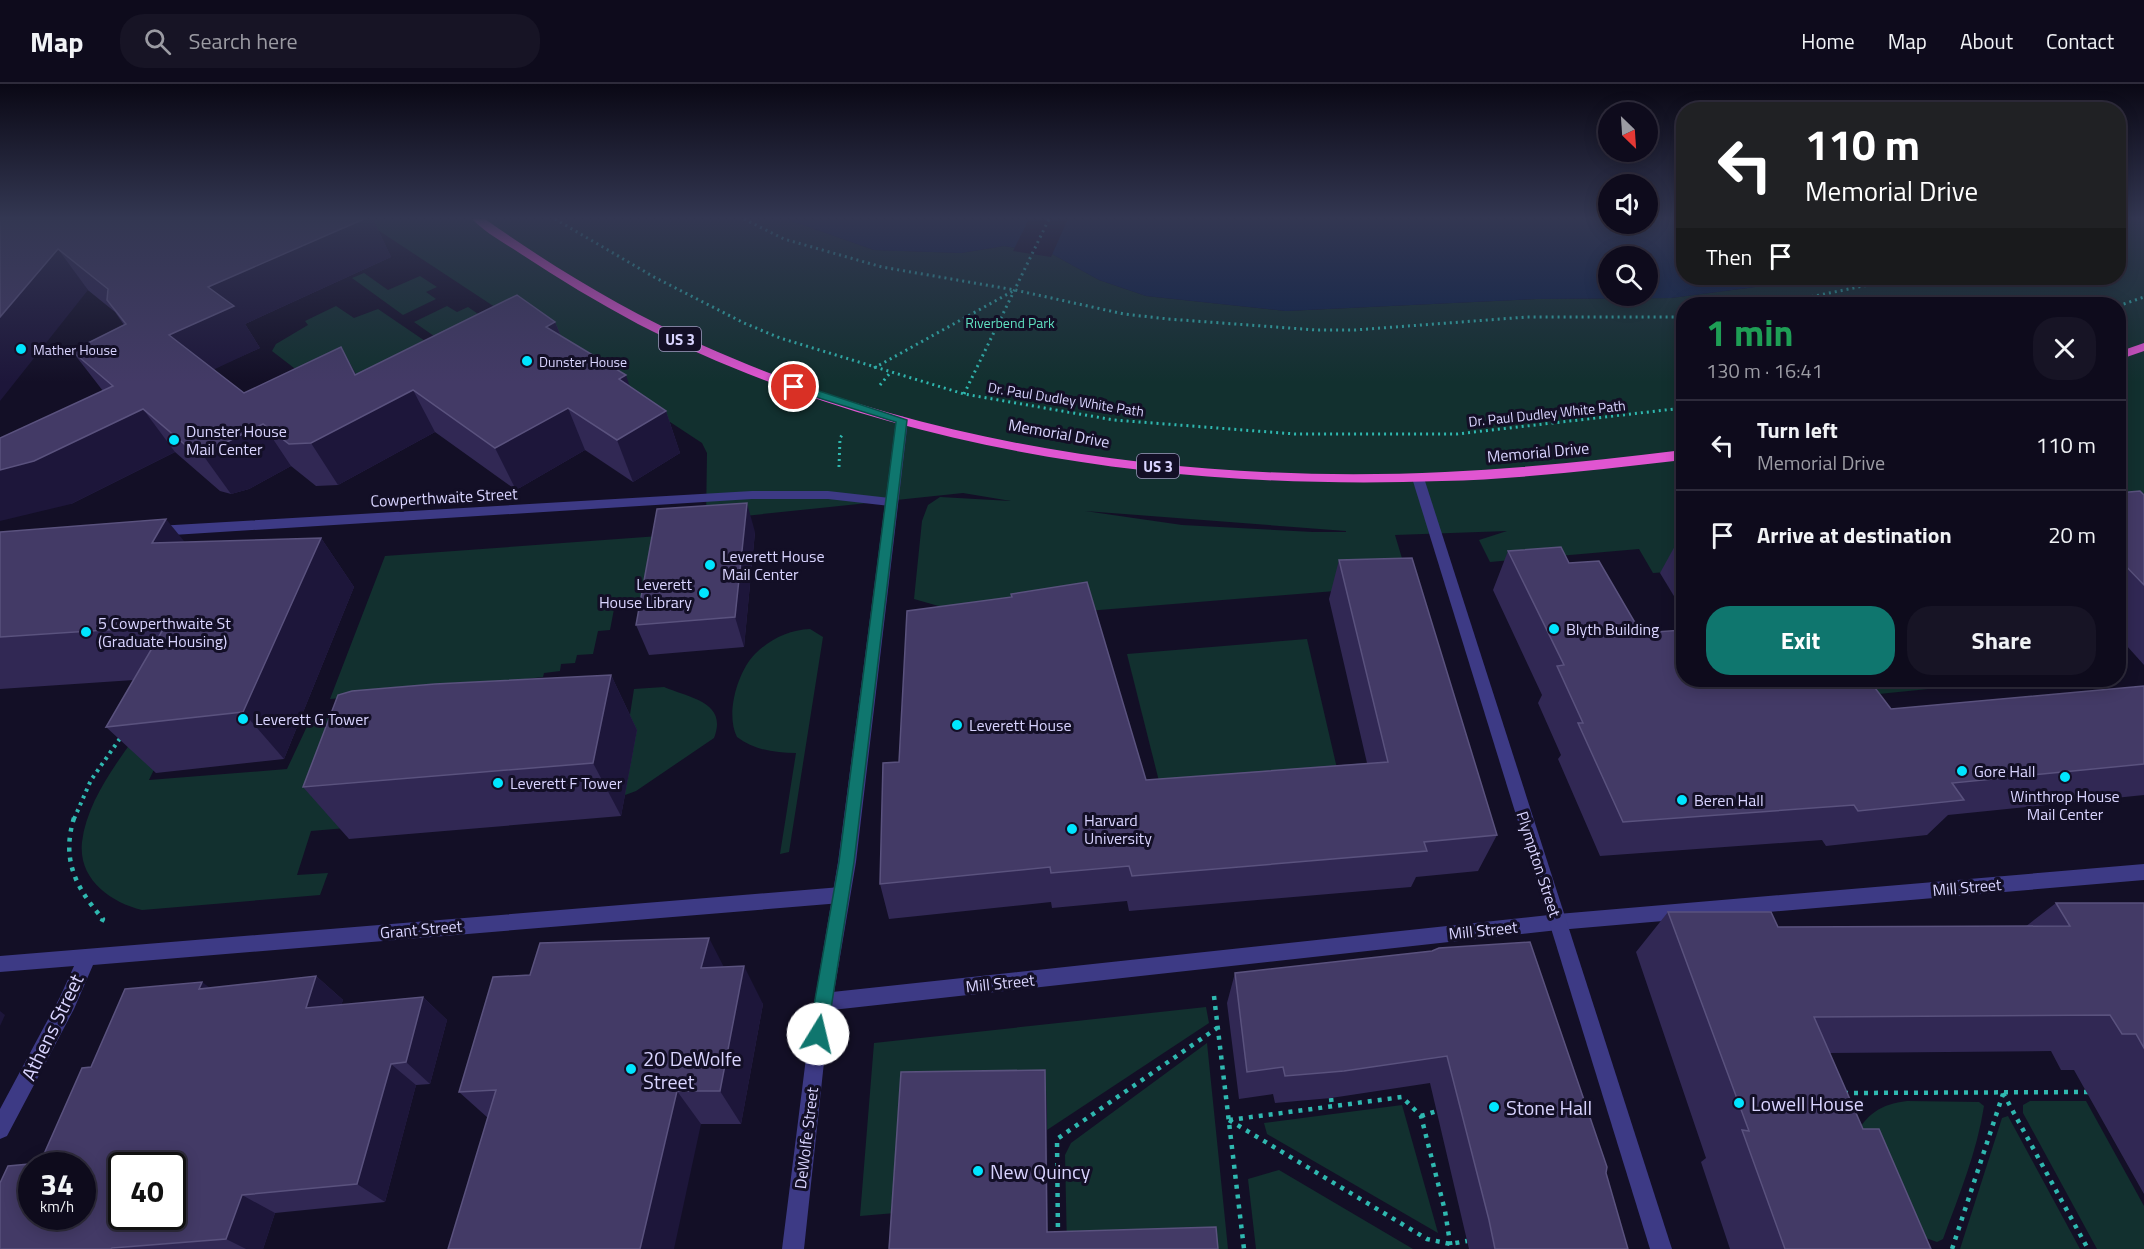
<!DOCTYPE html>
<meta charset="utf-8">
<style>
:root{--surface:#0e0b1c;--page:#171425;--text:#f1f3f6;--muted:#9b9ba3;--line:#2e2b3b;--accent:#0f766e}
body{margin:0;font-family:"Titillium Web",sans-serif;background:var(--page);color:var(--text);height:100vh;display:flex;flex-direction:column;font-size:22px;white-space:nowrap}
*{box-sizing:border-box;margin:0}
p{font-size:20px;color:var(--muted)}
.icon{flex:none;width:33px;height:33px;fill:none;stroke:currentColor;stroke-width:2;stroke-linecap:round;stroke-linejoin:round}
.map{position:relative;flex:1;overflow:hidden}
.drawer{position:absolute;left:1676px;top:213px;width:450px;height:390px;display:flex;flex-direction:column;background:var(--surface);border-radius:24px;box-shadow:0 3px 15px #0003,0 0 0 2px var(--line)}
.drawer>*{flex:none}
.guide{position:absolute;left:1676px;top:18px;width:450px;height:183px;border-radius:24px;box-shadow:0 3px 15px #0003,0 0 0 2px var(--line);background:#202124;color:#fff;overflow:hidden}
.needle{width:39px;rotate:155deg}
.buttons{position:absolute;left:1598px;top:18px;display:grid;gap:12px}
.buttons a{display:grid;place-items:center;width:60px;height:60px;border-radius:50%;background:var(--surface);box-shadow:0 3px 15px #0003,0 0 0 2px var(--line);font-size:30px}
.speed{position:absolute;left:18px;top:1068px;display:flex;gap:12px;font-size:30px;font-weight:700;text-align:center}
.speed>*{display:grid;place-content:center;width:78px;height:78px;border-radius:50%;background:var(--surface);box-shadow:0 3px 15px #0003,0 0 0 2px var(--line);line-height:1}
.speed small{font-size:15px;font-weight:400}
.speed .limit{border:3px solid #111;border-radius:9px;background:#fff;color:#111}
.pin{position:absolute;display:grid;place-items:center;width:51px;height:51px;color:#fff;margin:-26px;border:3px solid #fff;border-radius:50%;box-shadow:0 2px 6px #0007}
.me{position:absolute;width:66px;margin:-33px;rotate:9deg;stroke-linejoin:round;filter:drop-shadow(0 0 4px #0008)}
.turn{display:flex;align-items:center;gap:21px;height:126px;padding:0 30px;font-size:27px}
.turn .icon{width:78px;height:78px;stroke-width:2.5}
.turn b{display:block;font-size:42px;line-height:51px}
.then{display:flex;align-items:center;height:57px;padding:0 30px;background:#0003;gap:12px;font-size:22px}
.round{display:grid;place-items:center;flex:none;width:63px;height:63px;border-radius:24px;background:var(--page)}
.overview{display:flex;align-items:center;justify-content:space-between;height:102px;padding:0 30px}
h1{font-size:36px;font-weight:700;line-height:45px;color:#1e9e55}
.button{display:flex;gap:12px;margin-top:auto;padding:12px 30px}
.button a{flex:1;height:69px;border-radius:24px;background:var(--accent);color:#fff;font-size:24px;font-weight:700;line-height:69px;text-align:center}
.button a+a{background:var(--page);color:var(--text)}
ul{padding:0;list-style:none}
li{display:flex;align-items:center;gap:18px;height:90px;padding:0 30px;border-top:2px solid var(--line)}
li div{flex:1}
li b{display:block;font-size:22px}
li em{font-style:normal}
header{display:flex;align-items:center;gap:36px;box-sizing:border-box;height:84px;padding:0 30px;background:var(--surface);border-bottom:2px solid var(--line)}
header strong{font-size:28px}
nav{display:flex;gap:33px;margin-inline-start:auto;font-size:21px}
.search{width:420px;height:54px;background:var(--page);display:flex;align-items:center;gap:15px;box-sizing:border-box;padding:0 21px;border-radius:24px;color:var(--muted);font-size:22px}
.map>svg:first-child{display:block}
</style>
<header>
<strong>Map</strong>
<div class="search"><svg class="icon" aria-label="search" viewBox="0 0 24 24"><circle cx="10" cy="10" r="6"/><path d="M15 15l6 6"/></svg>Search here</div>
<nav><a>Home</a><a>Map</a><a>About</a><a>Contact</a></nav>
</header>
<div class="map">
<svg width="2144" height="1165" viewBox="0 0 2144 1165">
<rect width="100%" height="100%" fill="#130f26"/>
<!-- green -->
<g fill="#12302f" fill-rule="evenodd">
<path d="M361,135H786L874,166L961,169L1004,162L1052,170L1099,196L1146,212L1286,227L1537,215L1671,214L1824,194H2118V135H2144V419L2118,400V220H1683V487L1653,489L1639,465L1490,478L1479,456L1507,447L1395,451L1410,501L1087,527L963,529L914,515L922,437L928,421L940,413L1011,417L963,409L706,436L707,369L702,359ZM1085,427L1346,447V448H1313L1182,441Z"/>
<polygon points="364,189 388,206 420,192 437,203 426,208 436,215 403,231 352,194"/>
<polygon points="336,222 354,234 378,225 450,274 346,324 272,267 276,260 308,241 305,237"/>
<polygon points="447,222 457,228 468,223 487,236 468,276 414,238"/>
<polygon points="659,452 648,522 614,525 610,546 598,547 593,570 577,571 575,579 561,580 560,587 544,589 543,593 526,595 525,599 330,615 385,472"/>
<path d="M255,473L149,696L287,685L310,636L474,621L346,744L311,747L297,791L328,789L320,811L142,826C110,818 78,795 82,758C88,710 126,668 151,630C186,578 221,525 255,473Z"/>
<path d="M810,545L823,553L789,768L780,770L796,669C775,669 754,666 737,653C725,630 738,587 755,570C770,555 789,546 810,545Z"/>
<polygon points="1307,555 1342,706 1165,721 1127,570"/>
<polygon points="1827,596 1945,596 1953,597 1958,602 1839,614"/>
<path d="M664,603C690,614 728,618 714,654L636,707L617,714L634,605Z"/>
<polygon points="1206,923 1209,939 1047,1046 907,1128 860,1132 874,959"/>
<polygon points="1207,959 1228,1165 1067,1165 1065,1071 1071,1059"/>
<path d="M1907,1017L1979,1018L1984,1022C1977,1068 1959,1111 1943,1155L1937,1158L1923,1153L1854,1054C1866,1030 1881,1020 1907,1017Z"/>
<polygon points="2030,1017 2086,1017 2144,1122 2144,1165 2097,1165 2023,1029 2023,1021"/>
<polygon points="1402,1021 1438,1149 1267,1050 1264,1039"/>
<polygon points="2008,1032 2080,1165 1960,1165 2002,1034"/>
<polygon points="1279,1086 1413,1165 1256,1165 1248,1095"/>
</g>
<!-- water -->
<path fill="#0c2248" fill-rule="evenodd" d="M786,135H1608V140H1647V135H1683V194H1824L1671,214L1537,215L1286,227L1146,212L1099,196L1052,170L1004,162L961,169L874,166ZM1608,172H1647V212H1608Z"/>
<!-- pier -->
<polygon fill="#130f26" points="1029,135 1068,135 1051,173 1013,167"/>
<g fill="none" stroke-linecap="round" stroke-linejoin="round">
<!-- path-far2 -->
<g stroke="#2fb8b0" stroke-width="3" stroke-dasharray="2 4" stroke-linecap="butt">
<polyline points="555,135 654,193 744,239 780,254 964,310 1114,336 1295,350 1457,350 1683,324"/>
<polyline points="744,135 784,155 882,183 1015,206 1124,230 1168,235 1316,246 1355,246 1527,233 1683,233"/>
<polyline points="1776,220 1902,194"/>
<polyline points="2118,222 2144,213"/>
<polyline points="874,284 1015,206"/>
<polyline points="880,301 890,289"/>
<polyline points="964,310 1049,135"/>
<polyline points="839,383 840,354 843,350"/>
</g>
<!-- path-far1 -->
<polyline stroke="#2fb8b0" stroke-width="4" stroke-dasharray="3 4.5" stroke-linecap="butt" points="74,735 91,696 121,653"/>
<!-- path -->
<g stroke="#2fb8b0" stroke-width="4.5" stroke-dasharray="4 6" stroke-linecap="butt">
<path d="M74,734C61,776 76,804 103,835L101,839"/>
<polyline points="1214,912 1244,1165"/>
<polyline points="1844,1009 2089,1008"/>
<polyline points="2003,1009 2088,1165"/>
<polyline points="1331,1014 1332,1022"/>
<polyline points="1421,1032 1437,1027"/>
<polyline points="1229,1036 1402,1013 1421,1032 1445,1127 1451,1165"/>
<polyline points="1229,1036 1427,1155 1450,1160 1467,1157"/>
<polyline points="1058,1153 1057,1055 1217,944"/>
<polyline points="1952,1165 2003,1010"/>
</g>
<!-- minor -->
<g fill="#3d3a85" fill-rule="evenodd">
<polygon points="752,407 828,407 890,414 897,418 890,422 828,415 752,415 157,452 150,447 157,442"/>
<polygon points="2144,780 2144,796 1558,846 823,927 816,924 814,918 816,912 823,909 1558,830"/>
<polygon points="841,803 847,805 850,811 847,817 841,819 93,881 74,925 7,1052 0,1055 0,1025 60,913 74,882 0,888 0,872"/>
</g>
<!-- tertiary -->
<g fill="#3d3a85" fill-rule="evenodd">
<polygon points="902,332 908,336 856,778 827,950 804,1165 782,1165 809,950 838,778 896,336"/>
<polygon points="1418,390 1424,394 1672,1165 1650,1165 1412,394"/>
</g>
<!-- trunk -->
<g fill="#e055d1" fill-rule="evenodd">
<path d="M472,135H485C553,183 625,227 702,261C931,364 1196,400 1445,388C1525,384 1604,376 1683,366V376C1603,385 1523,395 1442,397C1169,407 884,366 638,240C597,218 557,194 518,168C502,158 485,148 472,135Z"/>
<polygon points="2144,259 2144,267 2118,276 2118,268"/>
</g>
</g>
<!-- wall -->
<g fill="#312854">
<polygon points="0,135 373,135 391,173 245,240 260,264 213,285 244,309 356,290 555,238 561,252 630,303 666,327 680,369 633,398 585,366 516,406 435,348 338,401 316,402 291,382 249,405 231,410 220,407 175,368 71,420 103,307 72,267 124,241 115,228"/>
<polygon points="2118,409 2144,411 2144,581 2118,552"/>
<polygon points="0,448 185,458 321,454 354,503 284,675 156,689 106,643 134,596 0,605"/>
<polygon points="755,448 744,563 649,571 636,541"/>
<polygon points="1681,451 1683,451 1683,527 1660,489"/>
<polygon points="1508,467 1569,479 1641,549 1891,625 2144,602 2144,711 1948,731 1927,751 1826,762 1822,756 1600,772 1558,675 1561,671 1538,619 1542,611 1493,506"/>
<polygon points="1339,476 1497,751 1478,787 1416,793 1411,803 1129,827 1127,817 1052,824 1051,818 889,835 880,800 1146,696 1367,679 1329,515"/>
<polygon points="611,591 637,646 621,732 349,755 303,703"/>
<polygon points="2056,819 2144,819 2144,1110 2074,986 2061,986 2051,967 1830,969 1863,1045 1931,1165 1730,1165 1701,1078 1706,1074 1636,868 1668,828 1778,843 2025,843"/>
<polygon points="1432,867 1606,1089 1628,1165 1469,1165 1430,999 1331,1014 1275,1019 1273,1010 1239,1015 1227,919 1235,889"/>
<polygon points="724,883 763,920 741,1040 701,1040 488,1034 459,1008"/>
<polygon points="316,892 343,916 341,921 423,913 447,936 430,1000 416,1001 385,1118 275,1129 263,1165 0,1165 40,1079 91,983 210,904"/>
</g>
<!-- shaded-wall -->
<g fill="#1d163a">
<polygon points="364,135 373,135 391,173 245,240 260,264 198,293 169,251 208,203"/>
<polygon points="58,165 88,206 0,317 0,233"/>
<polygon points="555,238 572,280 546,243"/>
<polygon points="341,263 364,305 413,306 435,348 338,401 311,359"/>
<polygon points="626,291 640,333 619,295"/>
<polygon points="568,324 585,366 516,406 495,364"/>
<polygon points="143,325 175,368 71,420 0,437 0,386"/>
<polygon points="666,327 680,369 633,398 617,356"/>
<polygon points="263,340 291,382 249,405 231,410 200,367"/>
<polygon points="747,419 755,448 744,563 735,533"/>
<polygon points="166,435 206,484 152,459"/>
<polygon points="321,454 354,503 284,675 243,628"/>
<polygon points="611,591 637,646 621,732 593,679"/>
<polygon points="709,854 729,893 701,884"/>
<polygon points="744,882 763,920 741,1040 720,1007"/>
<polygon points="316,892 343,916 333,947 306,924"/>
<polygon points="202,898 233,921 199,905"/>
<polygon points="423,913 447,936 430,1000 406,978"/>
<polygon points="0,927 5,931 0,942"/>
<polygon points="391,980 416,1001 385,1118 357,1100"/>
<polygon points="1045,986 1047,1025 1048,1165 1047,1148"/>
<polygon points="677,1007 701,1040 674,1165 640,1165"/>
<polygon points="242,1111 275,1129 263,1165 246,1165 226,1155"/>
</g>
<!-- building -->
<g fill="#433a66" stroke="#5a527e" stroke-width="1.5" fill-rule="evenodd">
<polygon points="0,135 364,135 208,203 234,222 169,251 244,309 341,263 355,291 517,211 555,238 546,243 626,291 619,295 666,327 617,356 568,324 495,364 413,306 311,359 289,360 263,340 219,362 200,367 189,364 143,325 34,377 0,386 0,354 113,302 72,267 126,240 107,216 108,205 58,165 0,233"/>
<polygon points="2140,407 2144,411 2144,501 2118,474 2118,409"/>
<polygon points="747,419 735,533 636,541 657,425"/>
<polygon points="166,435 152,459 321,454 243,628 106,643 165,542 0,553 0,448"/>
<polygon points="1561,463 1569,479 1599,477 1641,549 1683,546 1683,596 1869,596 1891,625 2144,602 2144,680 1952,699 1964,716 1858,727 1854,721 1623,738 1578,639 1583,639 1557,582 1564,581 1508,467"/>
<polygon points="1412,474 1497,751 1424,758 1427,767 1132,792 1129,782 1051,789 1050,783 880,800 883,679 899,678 907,527 1012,513 1011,510 1087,498 1146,696 1388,678 1339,476"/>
<polygon points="611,591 593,679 303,703 338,611 352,607 435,600"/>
<polygon points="2056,819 2144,819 2144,964 2136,950 2122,950 2110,931 1814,933 1863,1045 1879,1045 1931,1165 1785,1165 1742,1046 1749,1047 1668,828 1771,828 1778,843 2070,842"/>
<polygon points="709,854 701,884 744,882 720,1007 677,1007 640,1165 448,1165 496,1006 459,1008 493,893 530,891 540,859"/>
<polygon points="1530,858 1607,1083 1606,1089 1628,1165 1495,1165 1489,1136 1447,972 1344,987 1285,992 1283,983 1247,988 1235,889 1432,867 1439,864"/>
<path d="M316,892L306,924L423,913L406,978L391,980L357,1100L242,1111L226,1155L112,1164L111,1165H0V1099L8,1082L40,1079L82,984L91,983L125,905L202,898L199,905ZM32,1082H82V1132H32ZM122,1082H172V1132H122Z"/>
<polygon points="1045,986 1047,1148 1216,1143 1218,1165 889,1165 901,988"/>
</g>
<!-- sky -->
<linearGradient id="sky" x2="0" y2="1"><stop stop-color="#0a0815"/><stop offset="0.45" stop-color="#333752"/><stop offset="1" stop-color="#333752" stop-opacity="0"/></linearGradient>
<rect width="2144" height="298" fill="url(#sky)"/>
<!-- route -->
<polygon fill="#0f766e" stroke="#0a4d48" stroke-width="1.5" points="790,300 798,300 907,336 854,778 827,950 824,956 818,959 812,956 809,950 839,778 896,338 790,305"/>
<!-- markers -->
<g fill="#00e5ff" stroke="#130f26" stroke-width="2">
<circle cx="21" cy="265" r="6"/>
<circle cx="527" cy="277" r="6"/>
<circle cx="174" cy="356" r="6"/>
<circle cx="710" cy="481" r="6"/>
<circle cx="704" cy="509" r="6"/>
<circle cx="1554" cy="545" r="6"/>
<circle cx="86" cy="548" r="6"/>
<circle cx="243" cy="635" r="6"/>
<circle cx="957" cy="641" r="6"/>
<circle cx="1962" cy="687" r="6"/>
<circle cx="2065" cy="693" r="6"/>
<circle cx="498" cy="699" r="6"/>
<circle cx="1682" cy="716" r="6"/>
<circle cx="1072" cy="745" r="6"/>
<circle cx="631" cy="985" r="6"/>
<circle cx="1739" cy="1019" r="6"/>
<circle cx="1494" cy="1023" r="6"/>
<circle cx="978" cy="1087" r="6"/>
</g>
<g text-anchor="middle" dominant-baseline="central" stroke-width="6" stroke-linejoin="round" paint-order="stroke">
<!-- far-park labels -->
<g font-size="14" fill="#5fe0c0" stroke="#130f26">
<text x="1010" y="238">Riverbend Park</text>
</g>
<!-- far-poi labels -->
<g font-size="14" fill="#d9d4ff" stroke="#130f26" text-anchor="start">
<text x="33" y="265">Mather House</text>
<text x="539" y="277">Dunster House</text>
</g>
<!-- far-street labels -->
<g font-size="14" fill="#d9d4ff" stroke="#130f26">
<text transform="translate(1066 315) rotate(9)">Dr. Paul Dudley White Path</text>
<text transform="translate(1547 329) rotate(-6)">Dr. Paul Dudley White Path</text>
</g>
<!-- shield labels -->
<g fill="#130f26" stroke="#9e99be" stroke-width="1.5">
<rect x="659" y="243" width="42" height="24" rx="4.5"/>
<rect x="1137" y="370" width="42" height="24" rx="4.5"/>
</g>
<g font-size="15" font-weight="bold" fill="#d9d4ff">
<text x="680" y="255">US 3</text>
<text x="1158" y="382">US 3</text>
</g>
<!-- poi labels -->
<g font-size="16" fill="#d9d4ff" stroke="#130f26" text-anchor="start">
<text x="186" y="347">Dunster House<tspan x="186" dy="18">Mail Center</tspan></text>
<text x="722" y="472">Leverett House<tspan x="722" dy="18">Mail Center</tspan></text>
<text x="692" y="500" text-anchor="end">Leverett<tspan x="692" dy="18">House Library</tspan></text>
<text x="98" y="539">5 Cowperthwaite St<tspan x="98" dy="18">(Graduate Housing)</tspan></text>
<text x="1566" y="545">Blyth Building</text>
<text x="255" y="635">Leverett G Tower</text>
<text x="969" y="641">Leverett House</text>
<text x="1974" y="687">Gore Hall</text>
<text x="510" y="699">Leverett F Tower</text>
<text x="2065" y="712" text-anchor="middle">Winthrop House<tspan x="2065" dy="18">Mail Center</tspan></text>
<text x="1694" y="716">Beren Hall</text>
<text x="1084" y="736">Harvard<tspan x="1084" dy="18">University</tspan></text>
</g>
<!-- street labels -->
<g font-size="16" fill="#d9d4ff" stroke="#130f26">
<text transform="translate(1059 349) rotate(10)">Memorial Drive</text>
<text transform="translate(1538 368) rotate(-5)">Memorial Drive</text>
<text transform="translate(444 413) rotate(-3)">Cowperthwaite Street</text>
<text transform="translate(1539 780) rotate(72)">Plympton Street</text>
<text transform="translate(1967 803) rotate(-5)">Mill Street</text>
<text transform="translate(421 845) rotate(-5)">Grant Street</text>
<text transform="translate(1483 846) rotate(-6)">Mill Street</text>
<text transform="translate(1000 899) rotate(-6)">Mill Street</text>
<text transform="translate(806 1054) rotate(-83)">DeWolfe Street</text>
</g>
<!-- near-street labels -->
<g font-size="20" fill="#d9d4ff" stroke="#130f26">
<text transform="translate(52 943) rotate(-64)">Athens Street</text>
</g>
<!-- near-poi labels -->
<g font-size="20" fill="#d9d4ff" stroke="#130f26" text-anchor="start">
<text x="643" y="974">20 DeWolfe<tspan x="643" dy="23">Street</tspan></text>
<text x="1751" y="1019">Lowell House</text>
<text x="1506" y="1023">Stone Hall</text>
<text x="990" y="1087">New Quincy</text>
</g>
</g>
</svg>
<div class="buttons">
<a><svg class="needle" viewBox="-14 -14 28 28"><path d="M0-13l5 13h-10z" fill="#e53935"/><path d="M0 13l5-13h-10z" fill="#9b9ba3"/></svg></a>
<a><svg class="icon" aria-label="sound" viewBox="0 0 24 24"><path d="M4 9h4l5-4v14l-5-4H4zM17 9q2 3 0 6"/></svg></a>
<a><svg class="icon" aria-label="search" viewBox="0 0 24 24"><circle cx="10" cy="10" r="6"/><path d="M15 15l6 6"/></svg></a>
</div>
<div class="speed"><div>34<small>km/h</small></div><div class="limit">40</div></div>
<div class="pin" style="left:794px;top:303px;background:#d93025"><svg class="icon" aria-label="arrive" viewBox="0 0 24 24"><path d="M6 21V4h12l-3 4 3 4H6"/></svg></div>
<svg class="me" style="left:818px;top:950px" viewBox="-20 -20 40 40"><circle r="19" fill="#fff"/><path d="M0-13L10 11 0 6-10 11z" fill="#0f766e"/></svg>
<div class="guide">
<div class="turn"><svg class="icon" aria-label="left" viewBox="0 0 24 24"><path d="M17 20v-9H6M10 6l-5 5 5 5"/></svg><div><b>110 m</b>Memorial Drive</div></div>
<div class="then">Then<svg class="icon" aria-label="arrive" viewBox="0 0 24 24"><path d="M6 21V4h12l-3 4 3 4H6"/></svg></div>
</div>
<section class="drawer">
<div class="overview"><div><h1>1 min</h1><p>130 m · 16:41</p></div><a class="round"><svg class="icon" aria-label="close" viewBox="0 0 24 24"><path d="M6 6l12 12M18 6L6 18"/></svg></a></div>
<ul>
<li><svg class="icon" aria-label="left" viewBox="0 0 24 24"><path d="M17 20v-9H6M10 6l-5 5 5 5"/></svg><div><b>Turn left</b><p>Memorial Drive</p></div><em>110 m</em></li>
<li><svg class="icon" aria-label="arrive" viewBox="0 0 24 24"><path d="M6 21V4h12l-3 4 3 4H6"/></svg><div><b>Arrive at destination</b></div><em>20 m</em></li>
</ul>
<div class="button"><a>Exit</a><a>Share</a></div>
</section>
</div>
